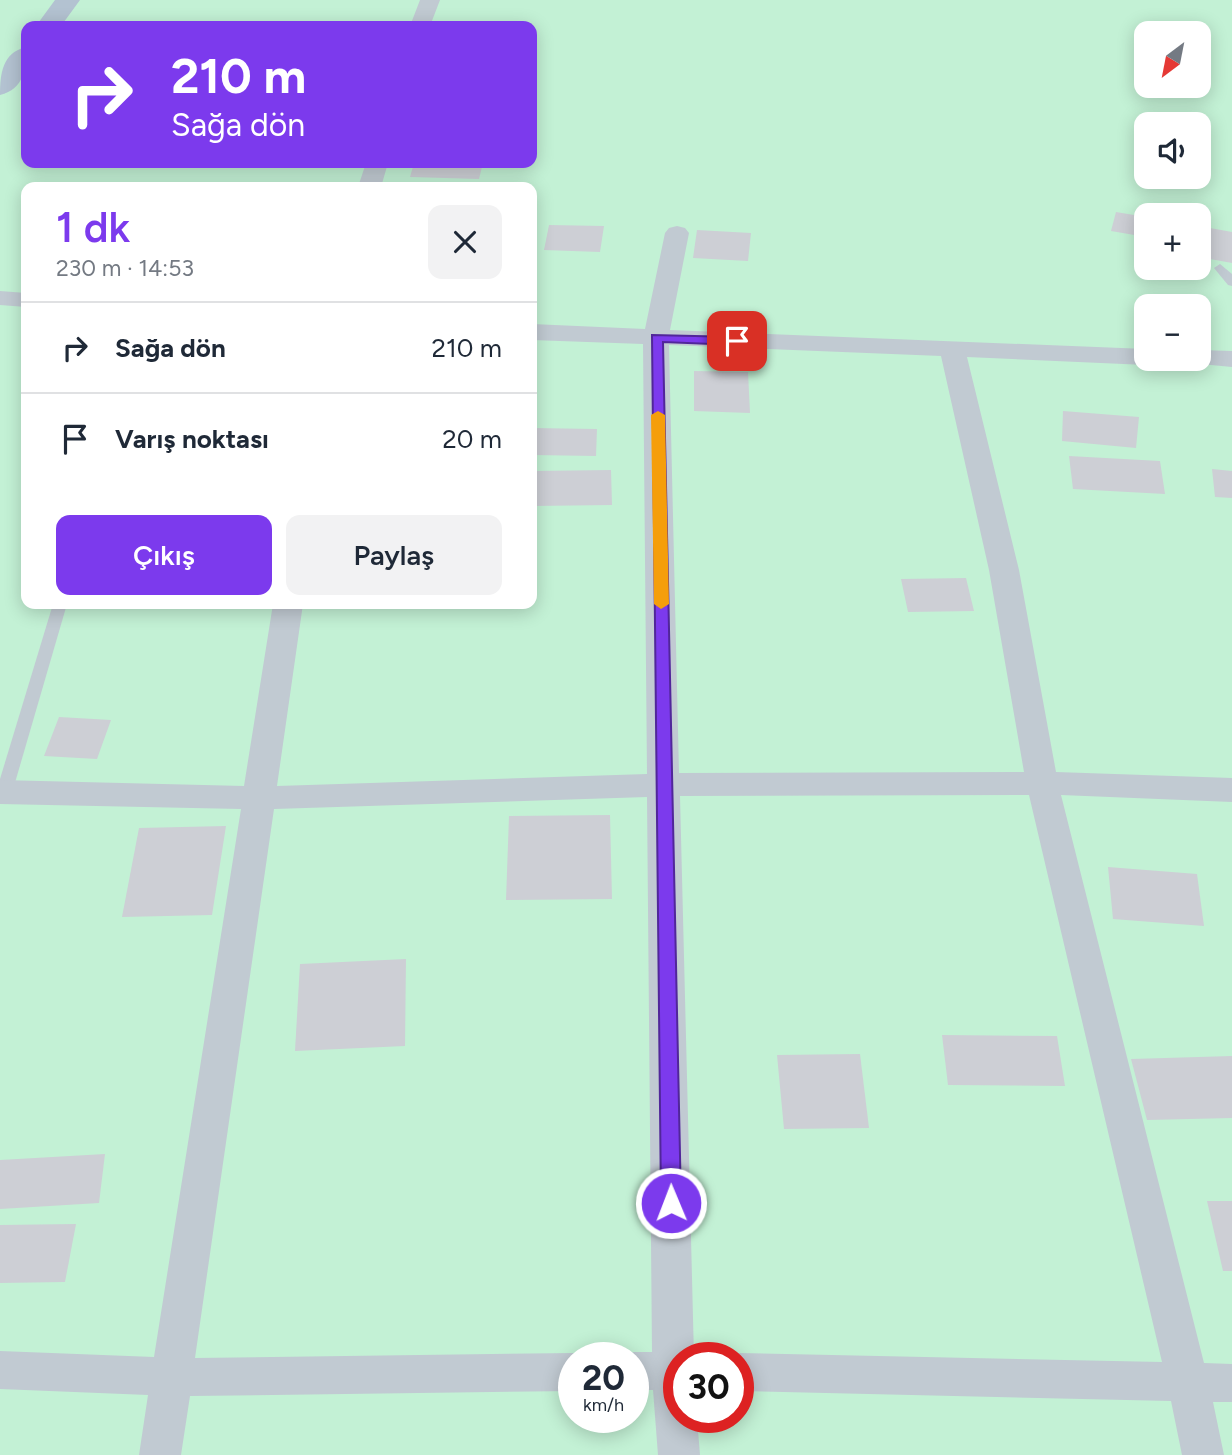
<!DOCTYPE html>
<html lang="tr">
<meta charset="utf-8">
<style>
:root{--surface:#fff;--page:#f2f2f3;--text:#1f2937;--muted:#747a83;--line:#e0e1e3;--accent:#7c3aed}
body{margin:0;font-family:Figtree,sans-serif;background:var(--page);color:var(--text);height:100vh;display:flex;flex-direction:column;font-size:26px;white-space:nowrap}
*{box-sizing:border-box;margin:0}
p{font-size:23px;color:var(--muted)}
.icon{flex:none;width:38px;height:38px;fill:none;stroke:currentColor;stroke-width:2;stroke-linecap:round;stroke-linejoin:round}
.map{position:relative;flex:1;overflow:hidden}
.side{position:absolute;left:21px;top:182px;width:516px;height:427px;display:flex;flex-direction:column;background:var(--surface);border-radius:14px;box-shadow:0 4px 18px #0003}
.side>*{flex:none}
.top-card{position:absolute;left:21px;top:21px;width:516px;height:147px;border-radius:14px;box-shadow:0 4px 18px #0003;background:#7c3aed;color:#fff;overflow:hidden}
.needle{width:46px;rotate:212deg}
.controls{position:absolute;left:1134px;top:21px;display:grid;gap:14px}
.controls a{display:grid;place-items:center;width:77px;height:77px;border-radius:14px;background:var(--surface);box-shadow:0 4px 18px #0003;font-size:35px}
.speed{position:absolute;left:558px;top:1342px;display:flex;gap:14px;font-size:35px;font-weight:700;text-align:center}
.speed>*{display:grid;place-content:center;width:91px;height:91px;border-radius:50%;background:var(--surface);box-shadow:0 4px 18px #0003;line-height:1}
.speed small{font-size:18px;font-weight:400}
.speed .limit{border:10px solid #d22;background:#fff;color:#111}
.pin{position:absolute;display:grid;place-items:center;width:60px;height:60px;color:#fff;margin:-30px;border-radius:14px;box-shadow:0 4px 10px #0006}
.me{position:absolute;width:77px;margin:-38px;rotate:359deg;stroke-linejoin:round;filter:drop-shadow(0 0 5px #0008)}
.turn{display:flex;align-items:center;gap:24px;height:147px;padding:0 35px;font-size:32px}
.turn .icon{width:91px;height:91px;stroke-width:2.5}
.turn b{display:block;font-size:49px;line-height:60px}
.round{display:grid;place-items:center;flex:none;width:74px;height:74px;border-radius:14px;background:var(--page)}
.head{display:flex;align-items:center;justify-content:space-between;height:119px;padding:0 35px}
h1{font-size:42px;font-weight:600;line-height:52px;color:var(--accent)}
.primary-button{display:flex;gap:14px;margin-top:auto;padding:14px 35px}
.primary-button a{flex:1;height:80px;border-radius:14px;background:var(--accent);color:#fff;font-size:28px;font-weight:600;line-height:80px;text-align:center}
.primary-button a+a{background:var(--page);color:var(--text)}
ul{padding:0;list-style:none}
li{display:flex;align-items:center;gap:21px;height:91px;padding:0 35px;border-top:2px solid var(--line)}
li div{flex:1}
li b{display:block;font-size:26px}
li em{font-style:normal}
.map>svg:first-child{display:block}
</style>
<div class="map">
<svg width="1232" height="1455" viewBox="0 0 1232 1455">
<rect width="100%" height="100%" fill="#f5f3f3"/>
<!-- green -->
<path fill="#c3f1d5" fill-rule="evenodd" d="M0,0H1232V1455H0ZM26,26H532V163H26ZM1146,33H1199V86H1146ZM1146,124H1199V177H1146ZM26,187H532V604H26ZM1146,215H1199V268H1146ZM1146,306H1199V359H1146ZM574,1358H634V1418H574ZM679,1358H738V1418H679Z"/>
<!-- building -->
<g fill="#cdcfd5">
<polygon points="414,163 483,163 479,179 410,177"/>
<polygon points="1116,212 1146,217 1146,237 1111,231"/>
<polygon points="549,225 604,226 600,252 544,250"/>
<polygon points="1199,226 1232,232 1232,263 1199,257"/>
<polygon points="697,230 751,233 748,261 693,258"/>
<polygon points="694,371 748,372 750,413 694,411"/>
<polygon points="1063,411 1139,417 1136,448 1062,441"/>
<polygon points="532,428 597,429 596,456 532,455"/>
<polygon points="1069,456 1160,461 1165,494 1073,489"/>
<polygon points="1212,469 1232,471 1232,498 1215,497"/>
<polygon points="611,470 612,505 532,506 532,471"/>
<polygon points="966,578 974,611 908,612 901,579"/>
<polygon points="321,604 440,604 440,606 320,607"/>
<polygon points="59,717 111,720 97,759 44,756"/>
<polygon points="610,815 612,899 506,900 509,816"/>
<polygon points="226,826 212,915 122,917 139,828"/>
<polygon points="1108,867 1197,874 1204,926 1113,919"/>
<polygon points="406,959 405,1046 295,1051 300,964"/>
<polygon points="942,1035 1057,1036 1065,1086 948,1085"/>
<polygon points="860,1054 869,1128 784,1129 777,1055"/>
<polygon points="1232,1056 1232,1118 1147,1120 1131,1059"/>
<polygon points="105,1154 99,1203 0,1209 0,1160"/>
<polygon points="1207,1201 1232,1201 1232,1271 1223,1271"/>
<polygon points="76,1224 65,1282 0,1283 0,1225"/>
</g>
<g fill="none" stroke-linecap="round" stroke-linejoin="round">
<!-- service -->
<g fill="#c1cad2" fill-rule="evenodd">
<polygon points="1220,264 1232,274 1232,286 1228,285 1214,268"/>
<polygon points="53,604 67,604 12,793 4,799 0,798 0,779"/>
</g>
<!-- minor -->
<g fill="#c1cad2" fill-rule="evenodd">
<polygon points="420,0 440,0 430,26 410,26"/>
<polygon points="366,163 388,163 381,187 358,187"/>
<path d="M677,226L685,228L689,233L670,330L1146,349V359H1158L1146,365L967,357L1019,570L1056,772L1232,778V802L1061,795L1204,1363L1232,1364V1402H1213L1224,1455H1182L1171,1401L738,1391V1358H725L738,1353L1162,1362L1029,795L680,796L694,1358H679V1418H697L700,1455H658L653,1390H634V1358H619L634,1352H652L647,797L274,809L195,1358L574,1353L587,1358H574V1391L190,1396L181,1455H139L148,1395L0,1389V1351L154,1357L241,809L0,804V780L244,786L273,604H303L277,786L647,774L643,344L532,340V324L645,329L665,233L669,228ZM669,345L941,356L989,570L1024,772L679,773Z"/>
<polygon points="0,291 26,293 26,307 0,305"/>
<polygon points="1199,350 1232,351 1232,367 1190,363 1187,359 1199,359"/>
</g>
<!-- primary -->
<g fill="#b3c2d1" fill-rule="evenodd">
<polygon points="55,0 80,0 61,26 36,26"/>
<path d="M26,47C27,68 24,89 0,95C0,74 2,53 26,47Z"/>
</g>
</g>
<!-- route -->
<polygon fill="#7c3aed" stroke="#51269a" stroke-width="2" points="652,335 737,337 743,341 737,345 663,342 681,1203 678,1209 671,1212 664,1209 661,1203"/>
<!-- slow -->
<polygon fill="#f59e0b" points="658,411 665,415 669,604 661,609 654,604 651,415"/>
</svg>
<div class="controls">
<a><svg class="needle" viewBox="-14 -14 28 28"><path d="M0-13l5 13h-10z" fill="#e53935"/><path d="M0 13l5-13h-10z" fill="#747a83"/></svg></a>
<a><svg class="icon" aria-label="sound" viewBox="0 0 24 24"><path d="M4 9h4l5-4v14l-5-4H4zM17 9q2 3 0 6"/></svg></a>
<a>+</a>
<a>−</a>
</div>
<div class="speed"><div>20<small>km/h</small></div><div class="limit">30</div></div>
<div class="pin" style="left:737px;top:341px;background:#d93025"><svg class="icon" aria-label="arrive" viewBox="0 0 24 24"><path d="M6 21V4h12l-3 4 3 4H6"/></svg></div>
<svg class="me" style="left:671px;top:1203px" viewBox="-20 -20 40 40"><circle r="17" fill="#7c3aed" stroke="#fff" stroke-width="3"/><path d="M0-11L8 9 0 5-8 9z" fill="#fff"/></svg>
<div class="top-card">
<div class="turn"><svg class="icon" aria-label="right" viewBox="0 0 24 24"><path d="M7 20v-9h11M14 6l5 5-5 5"/></svg><div><b>210 m</b>Sağa dön</div></div>
</div>
<section class="side">
<div class="head"><div><h1>1 dk</h1><p>230 m · 14:53</p></div><a class="round"><svg class="icon" aria-label="close" viewBox="0 0 24 24"><path d="M6 6l12 12M18 6L6 18"/></svg></a></div>
<ul>
<li><svg class="icon" aria-label="right" viewBox="0 0 24 24"><path d="M7 20v-9h11M14 6l5 5-5 5"/></svg><div><b>Sağa dön</b></div><em>210 m</em></li>
<li><svg class="icon" aria-label="arrive" viewBox="0 0 24 24"><path d="M6 21V4h12l-3 4 3 4H6"/></svg><div><b>Varış noktası</b></div><em>20 m</em></li>
</ul>
<div class="primary-button"><a>Çıkış</a><a>Paylaş</a></div>
</section>
</div>
